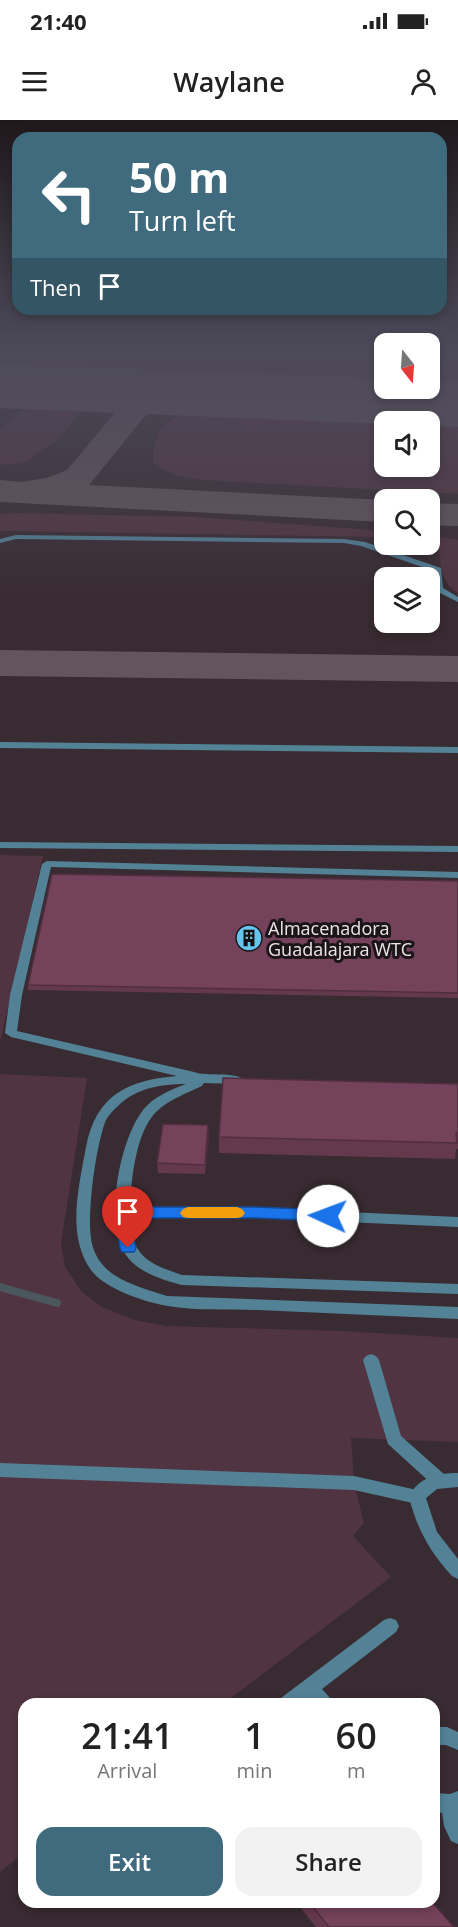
<!DOCTYPE html>
<style>
:root{--surface:#fff;--page:#f2f2f2;--text:#222;--muted:#767676;--accent:#406b7e}
body{margin:0;font-family:"Open Sans",sans-serif;background:var(--page);color:var(--text);height:100vh;display:flex;flex-direction:column;font-size:22px;white-space:nowrap}
*{box-sizing:border-box;margin:0}
p{font-size:20px;color:var(--muted)}
.icon{flex:none;width:33px;height:33px;fill:none;stroke:currentColor;stroke-width:2;stroke-linecap:round;stroke-linejoin:round}
.map{position:relative;flex:1;overflow:hidden}
.side{position:absolute;left:18px;top:1578px;width:422px;height:210px;display:flex;flex-direction:column;background:var(--surface);border-radius:18px;box-shadow:0 3px 9px #0003}
.side>*{flex:none}
.top-card{position:absolute;left:12px;top:12px;width:435px;height:183px;border-radius:18px;box-shadow:0 3px 9px #0003;background:#406b7e;color:#fff;overflow:hidden}
.needle{width:39px;rotate:163deg}
.fabs{position:absolute;left:374px;top:213px;display:grid;gap:12px}
.fabs a{display:grid;place-items:center;width:66px;height:66px;border-radius:12px;background:var(--surface);box-shadow:0 3px 9px #0003;font-size:30px}
.pin{position:absolute;display:grid;place-items:center;width:51px;height:51px;color:#fff;margin:-62px -26px;border-radius:50% 50% 50% 0;rotate:-45deg;box-shadow:0 0 6px #0007}
.pin .icon{rotate:45deg}
.me{position:absolute;width:66px;margin:-33px;rotate:272deg;stroke-linejoin:round;filter:drop-shadow(0 0 4px #0008)}
.turn{display:flex;align-items:center;gap:21px;height:126px;padding:0 18px;font-size:27px}
.turn .icon{width:78px;height:78px;stroke-width:2.5}
.turn b{display:block;font-size:42px;line-height:51px}
.then{display:flex;align-items:center;height:57px;padding:0 18px;background:#0003;gap:12px;font-size:22px}
.eta{display:flex;justify-content:space-evenly;align-items:center;height:102px;text-align:center}
.eta b{font-size:36px;font-weight:600;line-height:42px}
.action{display:flex;gap:12px;margin-top:auto;padding:12px 18px}
.action a{flex:1;height:69px;border-radius:18px;background:var(--accent);color:#fff;font-size:24px;font-weight:600;line-height:69px;text-align:center}
.action a+a{background:var(--page);color:var(--text)}
.status{display:flex;justify-content:space-between;align-items:center;height:42px;padding:0 30px;background:var(--surface);direction:ltr}
.status svg{height:16px;fill:currentColor}
header{display:flex;justify-content:space-between;align-items:center;height:78px;padding:0 18px;background:var(--surface);font-size:27px;font-weight:600}
.map>svg:first-child{display:block}
</style>
<div class="status"><b>21:40</b><svg viewBox="0 0 49 12"><path d="M0 12V9h3v3zM5 12V6h3v6zM10 12V3h3v9zM15 12V0h3v12zM26 1h20v11H26zM47 4h2v5h-2z"/></svg></div>
<header><svg class="icon" aria-label="menu" viewBox="0 0 24 24"><path d="M4 6h16M4 12h16M4 18h16"/></svg>Waylane<svg class="icon" aria-label="person" viewBox="0 0 24 24"><circle cx="12" cy="8" r="4"/><path d="M4 21q1-7 8-7t8 7"/></svg></header>
<div class="map">
<svg width="458" height="1807" viewBox="0 0 458 1807">
<rect width="100%" height="100%" fill="#382b31"/>
<!-- green -->
<g fill="#513441" fill-rule="evenodd">
<polygon points="0,231 384,231 384,265 0,251"/>
<polygon points="429,231 458,231 458,268 429,267"/>
<polygon points="34,286 85,286 62,316 24,343 0,345 0,308 23,290"/>
<path d="M204,292L458,300V374L202,360C183,357 168,355 153,342C153,307 169,295 204,292ZM384,302H429V346H384Z"/>
<polygon points="16,393 197,397 384,411 384,417 0,411 0,394"/>
<path d="M429,415L458,420V473C439,463 440,437 438,418L429,417Z"/>
<polygon points="0,735 43,736 0,922"/>
<polygon points="0,954 87,958 61,1123 65,1147 82,1172 102,1187 135,1200 166,1206 343,1211 458,1218 458,1322 351,1318 354,1363 364,1403 353,1416 391,1457 223,1584 24,1584 24,1733 0,1752"/>
</g>
<g fill="none" stroke-linecap="round" stroke-linejoin="round">
<!-- stream -->
<polyline stroke="#4b565d" stroke-width="8" points="0,1167 57,1183"/>
<!-- taxiway -->
<g fill="#62565c" fill-rule="evenodd">
<polygon points="89,261 100,264 104,270 100,276 0,286 0,268 34,263"/>
<path d="M148,263L161,268L198,265L233,269L237,275L233,281C201,289 174,276 144,297L89,365L384,380V402L0,382V360L22,362L46,358L67,350L137,266Z"/>
<polygon points="429,383 458,384 458,406 429,405"/>
<polygon points="0,530 458,536 458,562 0,556"/>
</g>
<!-- runway -->
<polygon fill="#62565c" fill-rule="evenodd" points="0,244 384,258 384,268 429,268 429,260 458,261 458,307 429,306 429,302 384,302 384,304 0,288"/>
<!-- service -->
<g fill="#538297" fill-rule="evenodd">
<polygon points="16,415 344,419 365,422 441,448 443,468 458,477 458,482 436,471 434,451 361,426 344,423 16,419 0,423 0,419"/>
<polygon points="0,622 458,627 458,633 0,628"/>
<polygon points="0,722 458,726 458,732 0,728"/>
<path d="M47,741L458,752V758L51,747L22,875L17,911L194,952C207,957 235,951 244,960L238,964L204,963L202,966C187,973 170,979 157,991C136,1011 131,1059 130,1088H256L458,1097V1107L256,1098H130C133,1137 147,1143 182,1155L458,1164V1174L182,1165C164,1160 142,1154 129,1139C102,1108 119,1021 143,990C153,977 170,970 186,964C161,964 136,968 118,986C113,990 109,995 106,1000C96,1024 87,1092 91,1118C92,1127 96,1137 102,1144C116,1162 146,1169 167,1176L458,1187V1199C391,1196 325,1193 258,1190C229,1189 197,1191 168,1186C147,1183 103,1168 91,1150C66,1115 79,1066 86,1027C96,975 128,960 177,956L11,917L5,913L10,875L42,744Z"/>
<polygon points="371,1234 376,1236 379,1240 401,1316 445,1355 447,1360 445,1365 439,1367 433,1365 388,1324 363,1240 366,1236"/>
<polygon points="0,1343 354,1356 417,1370 423,1372 425,1377 423,1382 417,1384 354,1370 0,1357"/>
<polygon points="390,1498 396,1500 399,1506 396,1512 322,1569 330,1578 333,1584 312,1584 308,1579 302,1584 278,1584 281,1578 384,1500"/>
<polygon points="434,1607 447,1607 458,1612 458,1630 446,1625 434,1625"/>
<polygon points="458,1671 458,1724 451,1721 444,1706 442,1693 434,1691 434,1673 450,1674"/>
</g>
<!-- minor -->
<path fill="#538297" fill-rule="evenodd" d="M458,1353V1367L437,1369L426,1378L437,1412L458,1439V1459L452,1456C430,1432 417,1409 409,1377C418,1357 438,1353 458,1353Z"/>
</g>
<!-- wall -->
<g fill="#64394d">
<polygon points="458,761 458,878 28,870 28,865"/>
<polygon points="458,964 458,1029 456,1029 455,1039 219,1033 219,1017"/>
<polygon points="209,1015 205,1054 158,1053 157,1043"/>
<polygon points="296,1782 432,1782 454,1807 316,1807"/>
</g>
<!-- shaded-wall -->
<polygon fill="#512e3f" points="208,1005 209,1015 205,1054 205,1045"/>
<!-- building -->
<g fill="#74425a" stroke="#512e3f" stroke-width="1.5">
<polygon points="52,754 458,761 458,873 28,865"/>
<polygon points="223,958 458,964 458,1013 456,1013 457,1023 219,1017"/>
<polygon points="163,1004 208,1005 205,1045 157,1043"/>
<polygon points="309,1782 432,1782 454,1807 329,1807"/>
</g>
<!-- sky -->
<linearGradient id="sky" x2="0" y2="1"><stop stop-color="#1f181b"/><stop offset="0.48" stop-color="#4d4a5a"/><stop offset="1" stop-color="#4d4a5a" stop-opacity="0"/></linearGradient>
<rect width="458" height="484" fill="url(#sky)"/>
<!-- route -->
<polygon fill="#1a73e8" stroke="#114b97" stroke-width="1.5" points="121,1087 256,1087 328,1090 334,1092 336,1096 334,1100 328,1101 256,1098 130,1098 136,1128 134,1132 122,1132 120,1128 114,1093 116,1089"/>
<!-- slow -->
<polygon fill="#f59e0b" points="188,1087 237,1087 242,1089 245,1093 242,1097 237,1098 188,1098 183,1097 180,1093 183,1089"/>
<!-- icons -->
<defs>
<symbol id="building-disc" viewBox="-11 -11 22 22"><circle r="9.5" fill="#65c5ee" stroke="#1b1518"/><path d="M-4-6H4V6H1V3H-1V6H-4ZM-2.5-4.3h1.7v1.8h-1.7ZM.8-4.3h1.7v1.8H.8ZM-2.5-1h1.7V.8h-1.7ZM.8-1h1.7V.8H.8Z" fill="#111"/></symbol>
</defs>
<g fill-rule="evenodd">
<use href="#building-disc" x="234" y="803" width="30" height="30"/>
</g>
<g text-anchor="middle" dominant-baseline="central" stroke-width="6" stroke-linejoin="round" paint-order="stroke">
<!-- poi labels -->
<g font-size="18" fill="#eee5e9" stroke="#1b1518" text-anchor="start">
<text x="268" y="808">Almacenadora<tspan x="268" dy="21">Guadalajara WTC</tspan></text>
</g>
</g>
</svg>
<div class="fabs">
<a><svg class="needle" viewBox="-14 -14 28 28"><path d="M0-13l5 13h-10z" fill="#e53935"/><path d="M0 13l5-13h-10z" fill="#767676"/></svg></a>
<a><svg class="icon" aria-label="sound" viewBox="0 0 24 24"><path d="M4 9h4l5-4v14l-5-4H4zM17 9q2 3 0 6"/></svg></a>
<a><svg class="icon" aria-label="search" viewBox="0 0 24 24"><circle cx="10" cy="10" r="6"/><path d="M15 15l6 6"/></svg></a>
<a><svg class="icon" aria-label="layers" viewBox="0 0 24 24"><path d="M12 4l9 5-9 5-9-5zM3 14l9 5 9-5"/></svg></a>
</div>
<div class="pin" style="left:128px;top:1128px;background:#d93025"><svg class="icon" aria-label="arrive" viewBox="0 0 24 24"><path d="M6 21V4h12l-3 4 3 4H6"/></svg></div>
<svg class="me" style="left:328px;top:1096px" viewBox="-20 -20 40 40"><circle r="19" fill="#fff"/><path d="M0-13L10 11 0 6-10 11z" fill="#1a73e8"/></svg>
<div class="top-card">
<div class="turn"><svg class="icon" aria-label="left" viewBox="0 0 24 24"><path d="M17 20v-9H6M10 6l-5 5 5 5"/></svg><div><b>50 m</b>Turn left</div></div>
<div class="then">Then<svg class="icon" aria-label="arrive" viewBox="0 0 24 24"><path d="M6 21V4h12l-3 4 3 4H6"/></svg></div>
</div>
<section class="side">
<div class="eta">
<div><b>21:41</b><p>Arrival</p></div>
<div><b>1</b><p>min</p></div>
<div><b>60</b><p>m</p></div>
</div>
<div class="action"><a>Exit</a><a>Share</a></div>
</section>
</div>
